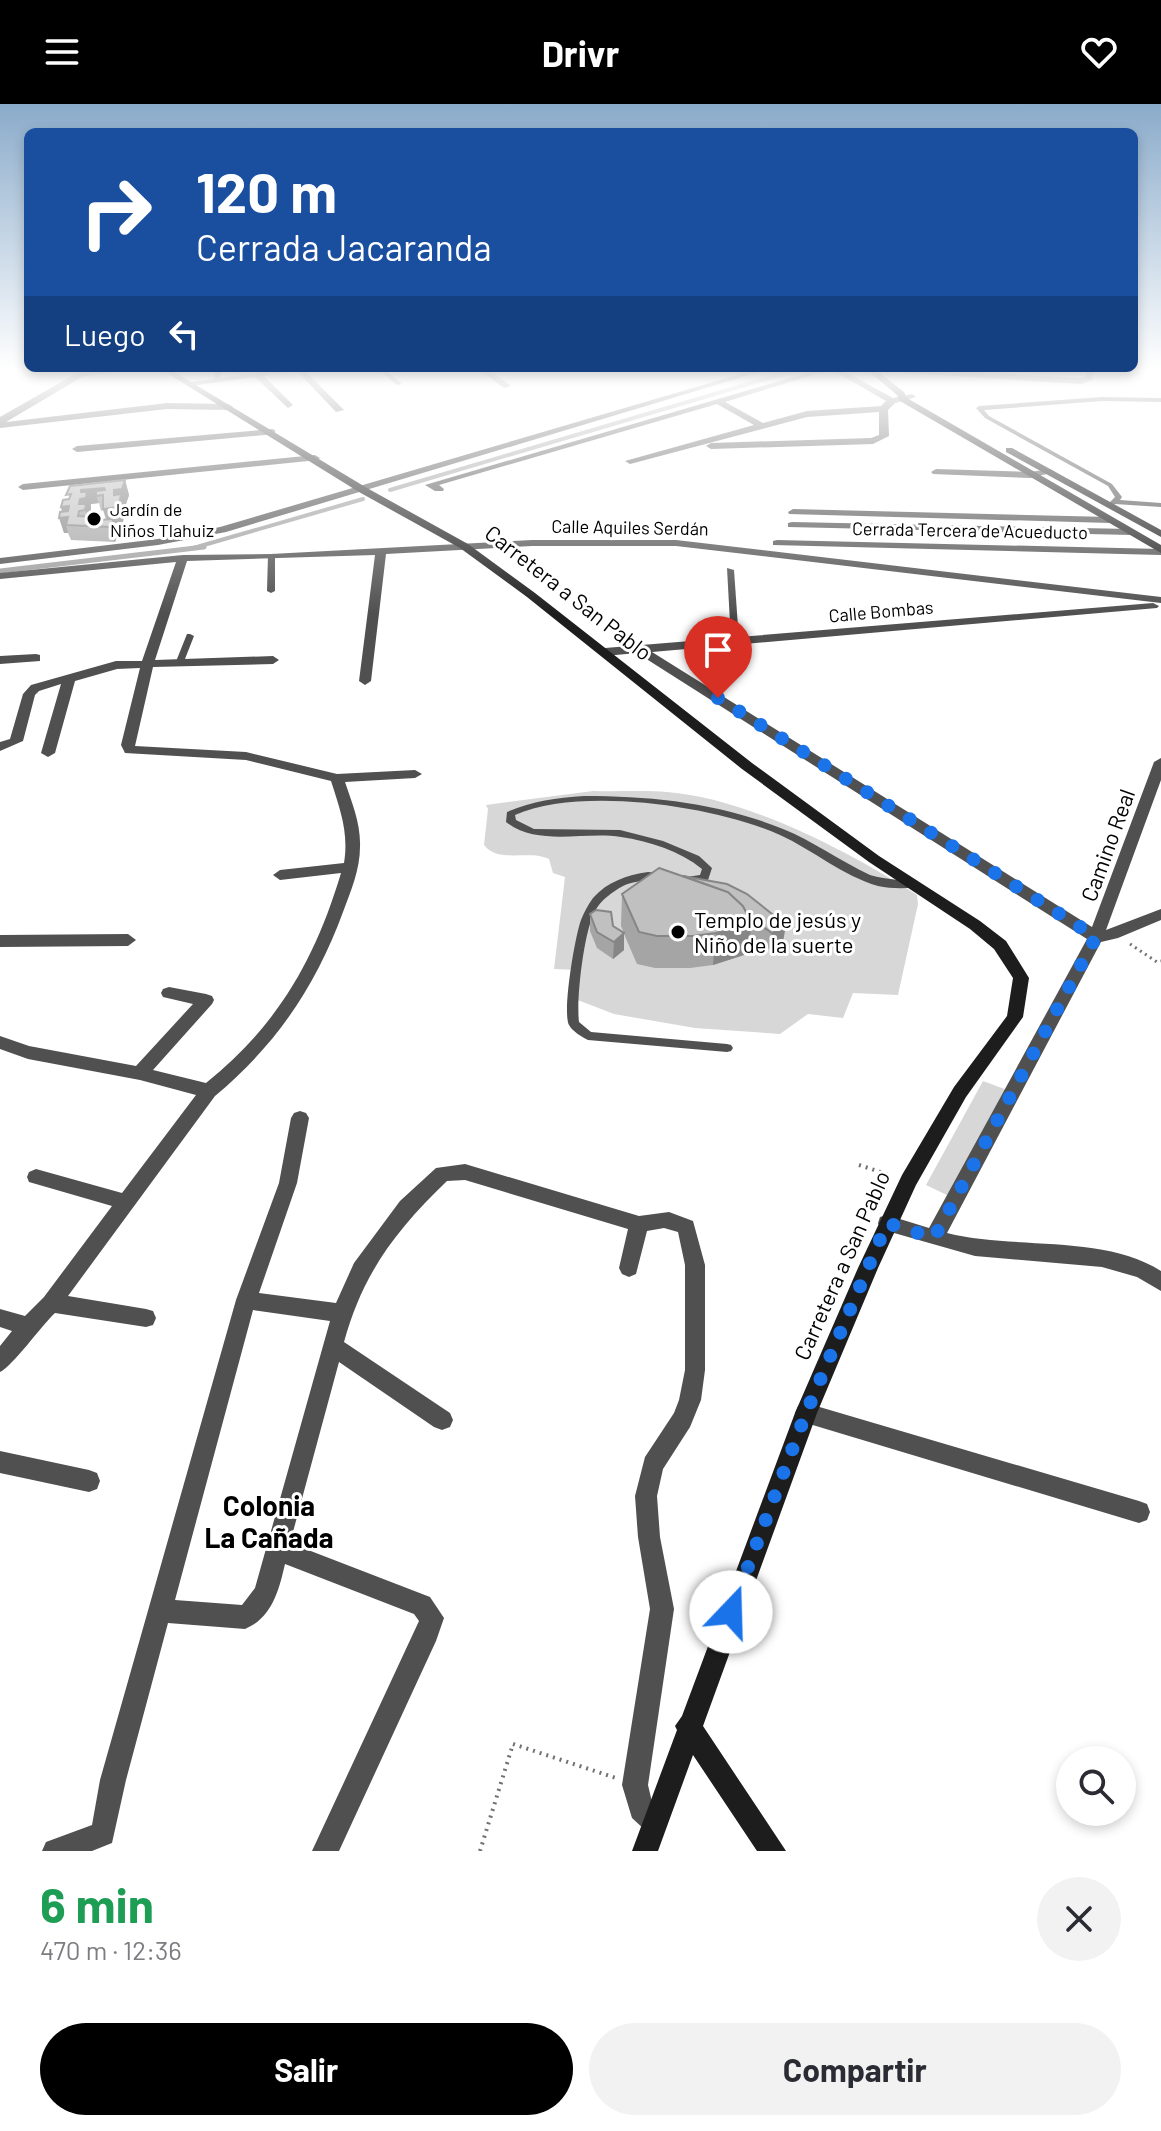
<!DOCTYPE html>
<html lang="es">
<meta charset="utf-8">
<style>
:root{--surface:#fff;--page:#f2f2f3;--text:#2b2b33;--muted:#7c7c81;--accent:#000}
body{margin:0;font-family:Barlow,sans-serif;background:var(--page);color:var(--text);height:100vh;display:flex;flex-direction:column;font-size:30px;white-space:nowrap}
*{box-sizing:border-box;margin:0}
p{font-size:26px;color:var(--muted)}
.icon{flex:none;width:44px;height:44px;fill:none;stroke:currentColor;stroke-width:2;stroke-linecap:round;stroke-linejoin:round}
.map{position:relative;height:1747px;overflow:hidden}
.side{display:flex;flex-direction:column;background:var(--surface);flex:1}
.side>*{flex:none}
.top-card{position:absolute;left:24px;top:24px;width:1114px;height:244px;border-radius:12px;box-shadow:0 4px 12px #0003;background:#1a4fa0;color:#fff;overflow:hidden}
.fabs{position:absolute;left:1056px;top:1642px;display:grid;gap:16px}
.fabs a{display:grid;place-items:center;width:80px;height:80px;border-radius:50%;background:var(--surface);box-shadow:0 4px 12px #0003;font-size:40px}
.pin{position:absolute;display:grid;place-items:center;width:68px;height:68px;color:#fff;margin:-82px -34px;border-radius:50% 50% 50% 0;rotate:-45deg;box-shadow:0 0 8px #0007}
.pin .icon{rotate:45deg}
.me{position:absolute;width:88px;margin:-44px;rotate:21deg;stroke-linejoin:round;filter:drop-shadow(0 0 6px #0008)}
.turn{display:flex;align-items:center;gap:28px;height:168px;padding:0 40px;font-size:36px}
.turn .icon{width:104px;height:104px;stroke-width:2.5}
.turn b{display:block;font-size:56px;line-height:68px}
.then{display:flex;align-items:center;height:76px;padding:0 40px;background:#0003;gap:16px;font-size:30px}
.round{display:grid;place-items:center;flex:none;width:84px;height:84px;border-radius:42px;background:var(--page)}
.headline{display:flex;align-items:center;justify-content:space-between;height:136px;padding:0 40px}
h1{font-size:48px;font-weight:700;line-height:60px;color:#1e9e55}
.cta{display:flex;gap:16px;margin-top:auto;padding:16px 40px}
.cta a{flex:1;height:92px;border-radius:48px;background:var(--accent);color:#fff;font-size:32px;font-weight:700;line-height:92px;text-align:center}
.cta a+a{background:var(--page);color:var(--text)}
header{display:flex;justify-content:space-between;align-items:center;height:104px;padding:0 40px;background:var(--accent);color:#fff;font-size:36px;font-weight:700}
.map>svg:first-child{display:block}
</style>
<header><svg class="icon" aria-label="menu" viewBox="0 0 24 24"><path d="M4 6h16M4 12h16M4 18h16"/></svg>Drivr<svg class="icon" aria-label="heart" viewBox="0 0 24 24"><path d="M12 20l-8-8c-3-5 5-10 8-4 3-6 11-1 8 4z"/></svg></header>
<div class="map">
<svg width="1161" height="1747" viewBox="0 0 1161 1747">
<rect width="100%" height="100%" fill="#fff"/>
<!-- green -->
<g fill="#d7d7d7">
<path d="M593,687C618,688 643,686 667,688C747,694 850,748 917,791L918,800L898,891L853,889L843,914L808,910L780,930L695,924L614,910L575,895L576,866L554,865L565,773L553,769L549,755C530,745 498,760 484,741L488,705L486,701Z"/>
<polygon points="983,977 1007,986 949,1092 926,1081"/>
</g>
<g fill="none" stroke-linecap="round" stroke-linejoin="round">
<!-- stream-far1 -->
<g stroke="#9e9e9e" stroke-width="4">
<polyline points="390,386 796,266"/>
<polyline points="190,445 363,395"/>
</g>
<!-- stream -->
<polyline stroke="#9e9e9e" stroke-width="5" points="0,467 204,443"/>
<!-- path-far1 -->
<polyline stroke="#727272" stroke-width="3" stroke-dasharray="2 4" stroke-linecap="butt" points="1130,840 1157,858 1161,857"/>
<!-- path -->
<g stroke="#727272" stroke-width="4" stroke-dasharray="2 5" stroke-linecap="butt">
<polyline points="859,1061 890,1071"/>
<polyline points="480,1747 513,1640 616,1674"/>
</g>
<!-- lane -->
<g fill="#505050" fill-rule="evenodd">
<polygon points="216,266 222,266 220,274 217,276 214,274"/>
<polygon points="379,266 385,266 402,280 397,281"/>
<polygon points="1102,293 1161,294 1161,298 1102,297 984,306 989,312 1112,380 1122,393 1120,396 1161,399 1161,403 1115,400 1112,402 1108,402 1108,400 1115,393 1108,382 985,314 976,304 979,302"/>
<polygon points="268,451 275,453 275,487 271,489 267,487"/>
<polygon points="727,464 734,466 739,537 735,539 731,537"/>
<polygon points="187,530 190,530 194,532 183,560 182,562 176,562 175,560"/>
<path d="M584,692C652,692 719,699 783,725C813,737 840,757 870,771C887,777 908,774 920,781L915,784C903,784 890,785 878,782C843,772 813,746 780,731C715,702 581,682 515,711L516,716L534,725L620,726L663,737L699,752L712,764L708,776L684,779L680,778L679,776L680,774L700,771L702,765C680,747 649,737 621,733C584,727 538,743 506,718L507,708C532,697 556,694 584,692Z"/>
<path d="M648,768L659,769L664,772C656,778 637,775 623,782C612,788 601,796 595,807C584,827 576,895 579,918L591,928L727,940L731,941L733,944L731,947L727,948L588,936C582,933 572,927 569,921C562,908 575,832 581,816C584,808 588,801 593,794C607,778 627,771 648,768Z"/>
</g>
<!-- street -->
<g fill="#505050" fill-rule="evenodd">
<polygon points="102,266 123,266 82,273 6,318 167,299 228,300 233,303 228,306 167,305 0,324 0,313 77,269"/>
<polygon points="275,266 304,266 344,306 336,308 296,266 264,272 293,301 288,304 255,273 190,282 186,279"/>
<polygon points="480,266 489,266 511,282 504,284"/>
<polygon points="754,266 766,266 226,428 158,441 0,460 0,454 158,435 220,423"/>
<polygon points="817,266 829,266 725,298 763,319 807,307 881,302 886,297 832,266 842,266 893,294 912,290 916,293 895,299 888,306 889,332 873,340 711,345 706,342 711,339 871,334 879,331 879,308 807,313 630,360 625,357 754,321 717,300 439,381 444,385 443,387 435,387 425,381"/>
<polygon points="900,266 938,266 1080,274 1085,273 1086,266 1094,266 1092,276 1081,280 904,269"/>
<polygon points="272,325 275,326 275,330 77,348 72,345 77,342"/>
<polygon points="315,351 320,354 318,356 23,386 18,383 23,380"/>
<polygon points="936,365 1030,368 1050,365 1055,368 1030,374 933,370 931,368"/>
<polygon points="793,405 1110,413 1115,416 1110,419 789,410 788,408"/>
<polygon points="792,418 1131,425 1136,428 1131,431 788,423 788,419"/>
<path d="M532,436H676L1161,493V499L676,442H532L386,450L371,577L365,581L359,577L375,451L187,457L155,556L273,552L279,556L273,560L153,563L135,642L246,648L337,670L415,666L422,670L415,674L345,678C352,699 361,720 360,743C360,765 351,787 343,808C316,882 276,941 215,992L68,1192L146,1205L153,1207L156,1214L153,1221L146,1223L55,1209C42,1221 12,1263 0,1268V1242L12,1227L0,1223V1205L25,1212L44,1193L112,1102L29,1078L27,1073L29,1068L36,1065L122,1089L196,991L140,976L28,955L0,945V932L29,942L136,962L193,900L163,893L161,889L163,885L169,883L206,890L212,892L214,896L212,900L153,966L206,979C277,922 315,856 341,769L280,776L273,771L280,766L344,759C349,729 340,705 331,677L246,656L125,649L121,641L140,564L117,565L75,577L55,649L48,653L41,649L61,580L39,587L35,591L23,637L0,647V638L10,635L23,590L31,581L116,557H142L176,458L0,475V469L183,451L271,450Z"/>
<polygon points="777,436 1161,445 1161,451 773,441 773,437"/>
<path d="M1153,499L1159,502L1157,504L652,548L1092,823L1154,658L1161,654V676L1106,826L1161,805V816L1118,834L1101,838L947,1129C1014,1146 1103,1130 1161,1167V1187L1137,1173L1102,1163L975,1152L880,1125L878,1119L880,1113L887,1111L929,1124L1087,835L637,549L605,552L599,548L605,544Z"/>
<polygon points="36,550 40,551 40,557 0,560 0,552"/>
<polygon points="128,830 136,836 128,842 0,843 0,831"/>
<path d="M300,1007L306,1009L309,1014L297,1079L259,1189L336,1199L354,1159L400,1097L436,1064L465,1060L639,1112L669,1108L693,1117L705,1161V1266L701,1296L690,1323L663,1365L657,1392L660,1433L674,1505L648,1681L652,1698L663,1708L667,1717L663,1726L654,1730L645,1726L632,1714L622,1681L650,1505L638,1433L635,1392L645,1353L674,1309L679,1296L685,1266V1161L678,1128L664,1124L647,1127L636,1170L629,1173L622,1170L619,1164L628,1125L465,1076L447,1077C396,1126 363,1169 344,1238L450,1309L453,1316L450,1323L442,1326L434,1323L339,1258L290,1439L430,1493L444,1514L436,1537L339,1747H312L419,1517L414,1510L285,1460C279,1486 272,1514 245,1525L168,1519L126,1676L112,1739L92,1747H42L46,1738L92,1721L100,1676L236,1196L279,1079L291,1014L294,1009ZM253,1206L330,1217L255,1484L242,1501L175,1496Z"/>
<polygon points="806,1299 1139,1397 1147,1400 1150,1408 1147,1416 1139,1419 806,1319 798,1316 795,1309 798,1302"/>
<polygon points="0,1347 89,1366 97,1369 100,1377 97,1385 89,1388 0,1369"/>
</g>
<!-- secondary -->
<g fill="#1d1d1d" fill-rule="evenodd">
<polygon points="162,266 171,266 367,384 468,440 535,489 752,659 879,752 980,817 1006,837 1029,874 1023,913 966,993 916,1081 878,1164 817,1309 703,1622 786,1747 757,1747 693,1651 658,1747 632,1747 677,1626 675,1622 682,1612 795,1309 858,1164 902,1071 954,983 1007,912 1013,874 994,845 970,825 869,758 742,665 527,493 460,444 359,388"/>
<polygon points="867,266 876,266 904,288 907,294 1161,441 1161,449 900,297 897,291"/>
<polygon points="1006,344 1012,344 1161,426 1161,433 1006,348"/>
</g>
</g>
<!-- wall -->
<g fill="#a5a5a5" fill-rule="evenodd">
<path d="M125,376L129,391L126,400H123L125,405L123,418L115,419L118,430L115,438L71,436L68,429H64L61,403L68,396ZM99,399L101,407L103,406L106,416H100L99,413H90L89,409H91V400Z"/>
<polygon points="659,764 786,821 783,837 769,845 750,831 747,850 713,861 690,864 655,864 637,860 624,830 624,846 613,855 597,844 590,827 590,810 624,829 621,822 622,790"/>
</g>
<!-- shaded-wall -->
<g fill="#868686">
<polygon points="125,376 129,391 126,400 123,400 125,405 123,418 115,419 118,430 115,438 103,405 114,391 114,386"/>
<polygon points="104,384 109,398 103,391 96,392 99,399 91,400 91,409 89,409 91,415 90,421 85,406 79,400 81,386"/>
<polygon points="69,402 66,421 68,429 64,429 59,414 65,413 61,403"/>
<polygon points="752,818 747,850 713,861 716,829"/>
<polygon points="786,821 783,837 769,845 772,829"/>
<polygon points="624,829 624,846 613,855 614,838"/>
</g>
<!-- building -->
<g fill="#c0c0c0" stroke="#868686" stroke-width="2">
<polygon points="125,376 122,385 114,386 114,391 121,390 119,403 103,405 103,391 96,392 96,387 105,386 104,384 81,386 81,388 87,388 86,394 80,395 79,400 86,400 85,406 79,407 78,412 99,413 98,416 114,415 110,423 66,421 68,413 59,414 60,408 68,407 69,402 61,403 63,396 69,395 71,390 66,391 70,382"/>
<polygon points="659,764 728,788 743,802 752,818 716,829 693,832 657,832 639,828 622,790"/>
<polygon points="683,772 727,780 747,790 786,821 772,829 748,812 743,802 728,788"/>
<polygon points="596,806 611,808 613,822 624,829 614,838 597,828 590,810"/>
</g>
<!-- sky -->
<linearGradient id="sky" x2="0" y2="1"><stop stop-color="#8aabca"/><stop offset="0.52" stop-color="#fff"/><stop offset="1" stop-color="#fff" stop-opacity="0"/></linearGradient>
<rect width="1161" height="510" fill="url(#sky)"/>
<g fill="none" stroke-linecap="round" stroke-linejoin="round">
<!-- route -->
<polyline stroke="#1a73e8" stroke-width="14" stroke-dasharray="0 25.2" points="718,594 1096,833 934,1134 887,1119 806,1309 731,1508"/>
</g>
<!-- markers -->
<g fill="#000" stroke="#fff" stroke-width="3">
<circle cx="94" cy="415" r="8"/>
<circle cx="678" cy="828" r="8"/>
</g>
<g text-anchor="middle" dominant-baseline="central" stroke-width="6" stroke-linejoin="round" paint-order="stroke">
<!-- far-poi labels -->
<g font-size="18" fill="#000" stroke="#fff" text-anchor="start">
<text x="110" y="405">Jardín de<tspan x="110" dy="21">Niños Tlahuiz</tspan></text>
</g>
<!-- far-street labels -->
<g font-size="18" fill="#000" stroke="#fff">
<text transform="translate(630 423) rotate(1)">Calle Aquiles Serdán</text>
<text transform="translate(970 426) rotate(1)">Cerrada Tercera de Acueducto</text>
<text transform="translate(881 507) rotate(-5)">Calle Bombas</text>
</g>
<!-- street labels -->
<g font-size="22" fill="#000" stroke="#fff">
<text transform="translate(569 488) rotate(38)">Carretera a San Pablo</text>
<text transform="translate(1107 741) rotate(-70)">Camino Real</text>
<text transform="translate(841 1161) rotate(-66)">Carretera a San Pablo</text>
</g>
<!-- poi labels -->
<g font-size="22" fill="#000" stroke="#fff" text-anchor="start">
<text x="694" y="815">Templo de jesús y<tspan x="694" dy="25">Niño de la suerte</tspan></text>
</g>
<!-- near-neighbourhood labels -->
<g font-size="28" font-weight="bold" fill="#000" stroke="#fff">
<text x="269" y="1401">Colonia<tspan x="269" dy="32">La Cañada</tspan></text>
</g>
</g>
</svg>
<div class="fabs">
<a><svg class="icon" aria-label="search" viewBox="0 0 24 24"><circle cx="10" cy="10" r="6"/><path d="M15 15l6 6"/></svg></a>
</div>
<div class="pin" style="left:718px;top:594px;background:#d93025"><svg class="icon" aria-label="arrive" viewBox="0 0 24 24"><path d="M6 21V4h12l-3 4 3 4H6"/></svg></div>
<svg class="me" style="left:731px;top:1508px" viewBox="-20 -20 40 40"><circle r="19" fill="#fff"/><path d="M0-13L10 11 0 6-10 11z" fill="#1a73e8"/></svg>
<div class="top-card">
<div class="turn"><svg class="icon" aria-label="right" viewBox="0 0 24 24"><path d="M7 20v-9h11M14 6l5 5-5 5"/></svg><div><b>120 m</b>Cerrada Jacaranda</div></div>
<div class="then">Luego<svg class="icon" aria-label="left" viewBox="0 0 24 24"><path d="M17 20v-9H6M10 6l-5 5 5 5"/></svg></div>
</div>
</div>
<section class="side">
<div class="headline"><div><h1>6 min</h1><p>470 m · 12:36</p></div><a class="round"><svg class="icon" aria-label="close" viewBox="0 0 24 24"><path d="M6 6l12 12M18 6L6 18"/></svg></a></div>
<div class="cta"><a>Salir</a><a>Compartir</a></div>
</section>
